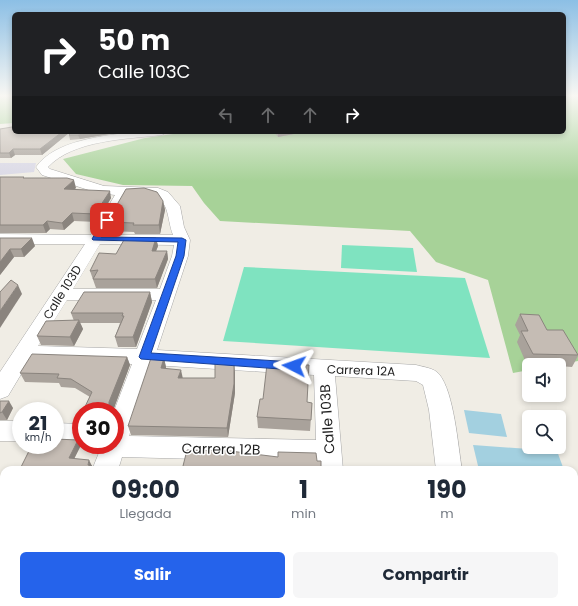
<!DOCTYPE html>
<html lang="es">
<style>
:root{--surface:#fff;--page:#f6f6f7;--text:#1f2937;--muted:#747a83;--accent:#2563eb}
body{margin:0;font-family:Poppins,sans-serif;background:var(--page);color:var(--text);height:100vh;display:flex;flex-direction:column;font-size:15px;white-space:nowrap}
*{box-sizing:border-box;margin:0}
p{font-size:13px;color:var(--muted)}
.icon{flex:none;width:22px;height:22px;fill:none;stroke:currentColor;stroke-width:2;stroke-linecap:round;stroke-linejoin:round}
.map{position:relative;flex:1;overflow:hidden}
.details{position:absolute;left:0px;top:466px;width:578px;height:140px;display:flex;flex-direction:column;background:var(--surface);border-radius:12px 12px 0 0;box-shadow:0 2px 6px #0003}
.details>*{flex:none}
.hud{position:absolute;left:12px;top:12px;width:554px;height:122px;border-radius:6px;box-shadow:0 2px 6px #0003;background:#202124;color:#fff;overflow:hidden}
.controls{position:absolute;left:522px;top:358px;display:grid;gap:8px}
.controls a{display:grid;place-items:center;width:44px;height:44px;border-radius:6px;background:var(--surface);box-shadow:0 2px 6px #0003;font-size:20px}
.speed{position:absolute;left:12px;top:402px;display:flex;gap:8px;font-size:20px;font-weight:700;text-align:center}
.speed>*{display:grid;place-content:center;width:52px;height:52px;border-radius:50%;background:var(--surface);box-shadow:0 2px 6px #0003;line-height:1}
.speed small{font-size:10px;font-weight:400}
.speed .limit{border:6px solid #d22;background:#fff;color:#111}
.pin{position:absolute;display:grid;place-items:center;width:34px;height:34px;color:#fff;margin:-17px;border-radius:8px;box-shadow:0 2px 6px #0006}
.me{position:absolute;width:44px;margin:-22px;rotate:274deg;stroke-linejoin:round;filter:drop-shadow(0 0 3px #0008)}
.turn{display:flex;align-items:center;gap:14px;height:84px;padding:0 20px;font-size:18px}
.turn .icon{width:52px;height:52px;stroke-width:2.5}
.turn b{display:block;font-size:28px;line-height:34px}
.lanes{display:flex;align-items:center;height:38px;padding:0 20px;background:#0003;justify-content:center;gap:20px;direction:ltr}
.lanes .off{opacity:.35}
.eta{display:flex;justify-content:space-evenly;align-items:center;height:68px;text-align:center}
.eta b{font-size:24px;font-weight:700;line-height:28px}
.cta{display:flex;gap:8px;margin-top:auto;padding:8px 20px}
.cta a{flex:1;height:46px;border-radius:6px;background:var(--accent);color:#fff;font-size:16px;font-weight:700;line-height:46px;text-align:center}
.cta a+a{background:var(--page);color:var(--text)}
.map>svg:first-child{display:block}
</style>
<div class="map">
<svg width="578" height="606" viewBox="0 0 578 606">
<rect width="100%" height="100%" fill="#f0ede5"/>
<!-- forest -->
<g fill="#a7d298">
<polygon points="0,96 14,96 14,123 0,124"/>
<polygon points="564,96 578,96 578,361 555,365 529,365 529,370 513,373 488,280 436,262 410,231 220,221 204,203 192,186 123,185 76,174 63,159 145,138 187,132 564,132"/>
</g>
<!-- park -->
<polygon fill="#c0fcc7" points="0,562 4,562 4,602 161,602 159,606 0,606"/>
<!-- pitch -->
<g fill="#7fe3c0">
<polygon points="342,245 413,248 417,272 341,268"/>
<polygon points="244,267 465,278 490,358 223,341"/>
</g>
<!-- plaza -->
<polygon fill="#dad9e6" points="0,163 36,163 34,172 0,175"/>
<!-- water -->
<g fill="#a3d0e0">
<polygon points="464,410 501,414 507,437 469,433"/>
<polygon points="473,445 557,451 564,470 479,470"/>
</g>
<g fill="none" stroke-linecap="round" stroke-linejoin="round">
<defs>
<g id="minor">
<path d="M133,132H167L162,135C127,139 73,140 48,167L50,169L104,186L158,188L168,192L180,206L184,227L190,240L188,256L157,350L416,365C423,367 434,368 439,374C454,392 458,446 462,470H436L429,410L423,385L416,381L335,376L343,470H317V462L122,457L118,470H92L102,445H115L114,411L132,364L29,361L8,396L0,399V372L85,244H0V234L91,235L115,195L98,193L42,175L36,167C55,140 103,136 133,132ZM146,195C171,197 166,217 173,235H106L127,196ZM100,244L174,245L172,256L160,289H73ZM67,300H156L137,349L38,346ZM152,365L314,375L316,440L129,436Z"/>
<rect x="0" y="421" width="21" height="20"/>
<polygon points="55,423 81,424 81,444 55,443"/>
<rect x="0" y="548" width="4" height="30"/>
<polygon points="145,602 177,602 175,606 143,606"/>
<polygon points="319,602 351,602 350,606 318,606"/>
<polygon points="415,602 492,602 494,606 417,606"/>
</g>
</defs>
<!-- minor casing -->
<use href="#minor" stroke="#a6a6a6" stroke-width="1"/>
<!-- minor -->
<use href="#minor" fill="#fff" fill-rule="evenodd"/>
</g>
<!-- wall -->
<g fill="#a9a29b">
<polygon points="0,129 70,132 42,155 15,155 11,158 0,158"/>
<polygon points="121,132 80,139 70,140 69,135"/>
<polygon points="274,132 304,132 278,137"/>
<polygon points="0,177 24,178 76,188 74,189 111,198 97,222 74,221 64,230 50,229 46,233 0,233"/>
<polygon points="163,201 165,210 160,234 135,234 134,232 110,231 107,222"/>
<polygon points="0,238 35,246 24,257 14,257 0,275"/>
<polygon points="156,238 158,246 156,251 167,251 168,259 157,288 96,288 90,271 116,254"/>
<polygon points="150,292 152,302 136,347 118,347 115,337 120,323 80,323 83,329 74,346 41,345 37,336 74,321 71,313"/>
<polygon points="520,314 578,356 572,367 559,366 559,365 527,365 517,342 520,335 515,325"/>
<polygon points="127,357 130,365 113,410 90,397 75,388 61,387 59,383 25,382 20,373"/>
<polygon points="164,358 166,368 182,378 215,378 235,372 235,393 228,437 131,435 128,426"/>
<polygon points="263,399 312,403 310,431 258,428 257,417"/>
<polygon points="0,401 13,408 7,420 0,420"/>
<polygon points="81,415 81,427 78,421"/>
<polygon points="78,440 81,445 74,459 94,470 21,470 20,469"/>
<rect x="574" y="487" width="4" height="76"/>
<rect x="0" y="496" width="4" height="22"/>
</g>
<!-- shaded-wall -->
<g fill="#8a847e">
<polygon points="62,132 70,132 42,155 40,149"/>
<polygon points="94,132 121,132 80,139 78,135"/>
<polygon points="278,132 304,132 278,137"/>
<polygon points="13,149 15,155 11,158 9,153"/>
<polygon points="74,180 76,188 67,196 64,189"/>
<polygon points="110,191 111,198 97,222 95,214"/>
<polygon points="163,201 165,210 160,234 159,225"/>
<polygon points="72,213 74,221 64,230 62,223"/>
<polygon points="47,221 50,229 46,233 43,225"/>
<polygon points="32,238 35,246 24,257 21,249"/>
<polygon points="156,238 158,246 153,259 152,251"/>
<polygon points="10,249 14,257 0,275 0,262"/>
<polygon points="167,251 168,259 157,288 155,279"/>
<polygon points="18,285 22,294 0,328 0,311"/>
<polygon points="150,292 152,302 136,347 133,337"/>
<polygon points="79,320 83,329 74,346 70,337"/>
<polygon points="127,357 130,365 113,411 109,411 109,402"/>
<polygon points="164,358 166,367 164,377 161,368"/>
<polygon points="234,363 235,372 235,393 228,437 227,428"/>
<polygon points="181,370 183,379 178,378"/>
<polygon points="9,401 13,408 7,420 2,412"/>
<polygon points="78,440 81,445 72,463 69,458"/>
<polygon points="89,460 94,470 90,470 88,465"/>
<polygon points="4,505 4,518 0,513"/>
</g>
<!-- building -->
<g fill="#c5bcb4" stroke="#8a847e">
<polygon points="14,126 14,132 62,132 40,149 13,149 9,153 0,153 0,129 12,127"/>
<polygon points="72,132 94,132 78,135 69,135"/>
<polygon points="0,177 24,177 23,178 67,178 74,180 64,189 110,191 95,214 72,213 62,223 47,221 43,225 0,225"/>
<polygon points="144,188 157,192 163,201 159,225 133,225 134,223 107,222 126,189"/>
<polygon points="0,238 32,238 21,249 10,249 0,262"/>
<polygon points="125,238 156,238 152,251 167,251 155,279 93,279 98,270 90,271 99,253 116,254"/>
<polygon points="11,280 18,285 0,311 0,292"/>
<polygon points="84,292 150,292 133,337 115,337 124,316 122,316 123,313 71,313"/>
<polygon points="520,314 539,315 547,330 563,330 578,355 533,354 521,331 528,331"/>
<polygon points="79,320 70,337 37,336 46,321"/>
<polygon points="32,354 127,357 109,402 109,411 83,411 92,392 71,379 57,378 59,374 20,373"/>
<polygon points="151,358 164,358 161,368 181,370 178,378 215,378 215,362 234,363 234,384 227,428 128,426"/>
<polygon points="267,364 309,365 307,402 312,403 311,420 257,417 260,399 263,399"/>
<polygon points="0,401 9,401 2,412 0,413"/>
<polygon points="81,415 81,421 78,421"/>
<polygon points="55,439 78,440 69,458 89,460 88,465 92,466 90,470 39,470 40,468 20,469 32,445 55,445"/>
<polygon points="187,450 230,451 278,457 278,452 316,453 317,461 321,461 321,470 182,470"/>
<rect x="574" y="487" width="4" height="61"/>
<polygon points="0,496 4,496 4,505 0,513"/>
</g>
<!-- sky -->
<linearGradient id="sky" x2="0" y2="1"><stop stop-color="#8cbfe5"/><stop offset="0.53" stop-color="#f8f7f3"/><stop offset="1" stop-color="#f8f7f3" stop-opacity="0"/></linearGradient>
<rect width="578" height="181" fill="url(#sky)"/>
<!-- route -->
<polygon fill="#2563eb" stroke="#184099" points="107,217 111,220 101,237 182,238 186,240 184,256 151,353 294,362 297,364 299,366 297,369 294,370 141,359 139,357 176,256 178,242 93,240 92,239 103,220"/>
<g text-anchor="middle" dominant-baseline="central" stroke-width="3" stroke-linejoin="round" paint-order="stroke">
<!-- street labels -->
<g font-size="12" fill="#1f1f1f" stroke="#fff">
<text transform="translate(62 292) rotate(-58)">Calle 103D</text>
<text transform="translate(361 370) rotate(2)">Carrera 12A</text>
</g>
<!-- near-street labels -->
<g font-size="14" fill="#1f1f1f" stroke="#fff">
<text transform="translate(327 419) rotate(-94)">Calle 103B</text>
<text transform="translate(221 449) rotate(1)">Carrera 12B</text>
</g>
</g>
</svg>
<div class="controls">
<a><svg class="icon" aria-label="sound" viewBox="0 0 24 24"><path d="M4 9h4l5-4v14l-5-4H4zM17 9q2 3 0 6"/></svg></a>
<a><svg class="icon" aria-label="search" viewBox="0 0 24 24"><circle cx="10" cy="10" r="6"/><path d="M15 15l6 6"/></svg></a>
</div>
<div class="speed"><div>21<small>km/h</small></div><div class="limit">30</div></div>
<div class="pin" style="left:107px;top:220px;background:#d93025"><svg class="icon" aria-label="arrive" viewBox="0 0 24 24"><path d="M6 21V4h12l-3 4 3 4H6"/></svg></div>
<svg class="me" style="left:294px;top:366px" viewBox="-20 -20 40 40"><path d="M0-17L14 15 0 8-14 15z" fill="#2563eb" stroke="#fff" stroke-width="4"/></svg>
<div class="hud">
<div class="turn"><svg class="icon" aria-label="right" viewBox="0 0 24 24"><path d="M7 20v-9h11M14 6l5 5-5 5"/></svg><div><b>50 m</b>Calle 103C</div></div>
<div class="lanes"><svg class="icon off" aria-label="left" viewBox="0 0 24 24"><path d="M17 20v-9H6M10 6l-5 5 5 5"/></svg><svg class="icon off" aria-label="ahead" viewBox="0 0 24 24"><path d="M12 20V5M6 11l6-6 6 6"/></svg><svg class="icon off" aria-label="ahead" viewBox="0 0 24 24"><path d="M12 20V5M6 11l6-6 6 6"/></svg><svg class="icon" aria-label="right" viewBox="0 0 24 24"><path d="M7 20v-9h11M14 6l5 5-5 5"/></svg></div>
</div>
<section class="details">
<div class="eta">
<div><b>09:00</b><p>Llegada</p></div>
<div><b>1</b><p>min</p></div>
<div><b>190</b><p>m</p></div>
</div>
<div class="cta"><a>Salir</a><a>Compartir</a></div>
</section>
</div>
